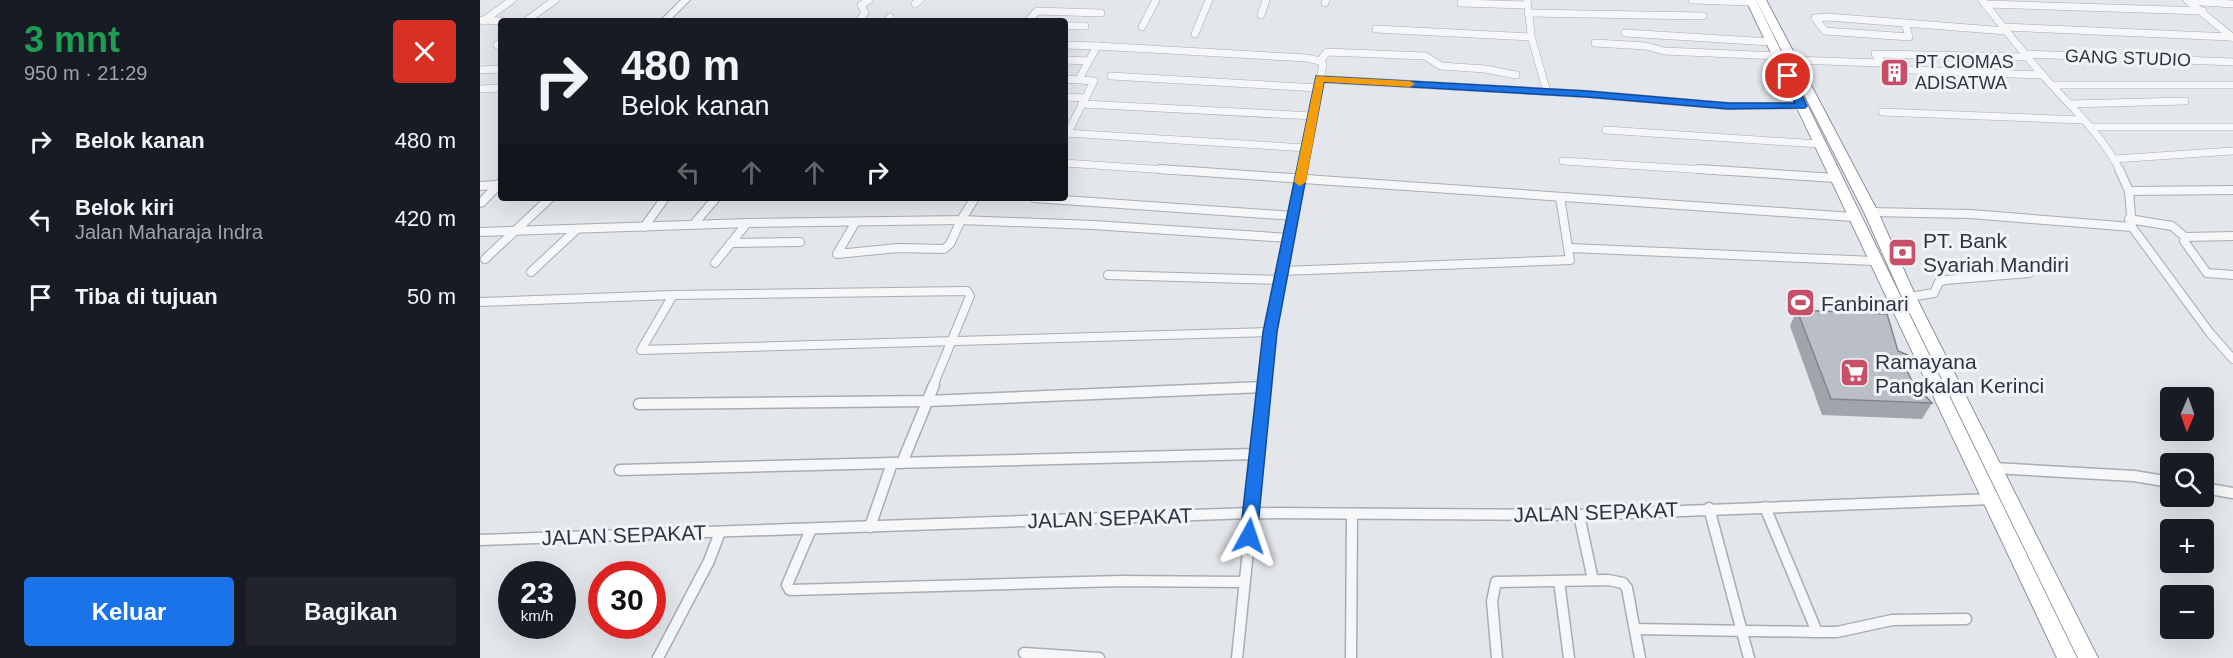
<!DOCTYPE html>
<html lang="id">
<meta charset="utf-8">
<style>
:root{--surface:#171b24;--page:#20242c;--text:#f1f3f6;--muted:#9ea1a6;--accent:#1a73e8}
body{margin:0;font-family:Arial,sans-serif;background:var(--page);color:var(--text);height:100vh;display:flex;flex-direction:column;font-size:22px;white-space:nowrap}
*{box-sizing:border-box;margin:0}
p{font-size:20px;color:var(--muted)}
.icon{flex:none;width:33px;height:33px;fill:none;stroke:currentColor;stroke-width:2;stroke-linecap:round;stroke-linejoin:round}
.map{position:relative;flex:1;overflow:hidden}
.details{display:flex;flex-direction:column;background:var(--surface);width:480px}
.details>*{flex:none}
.top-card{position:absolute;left:18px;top:18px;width:570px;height:183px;border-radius:6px;box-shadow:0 6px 24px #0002;background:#171b24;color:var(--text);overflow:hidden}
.needle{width:39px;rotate:182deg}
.fabs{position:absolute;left:1680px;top:387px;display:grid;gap:12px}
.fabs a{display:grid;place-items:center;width:54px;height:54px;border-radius:6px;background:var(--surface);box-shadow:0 6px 24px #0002;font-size:30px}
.speed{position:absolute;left:18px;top:561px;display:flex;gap:12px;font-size:30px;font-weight:700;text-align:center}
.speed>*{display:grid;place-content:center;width:78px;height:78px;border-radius:50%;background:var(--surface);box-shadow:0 6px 24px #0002;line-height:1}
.speed small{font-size:15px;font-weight:400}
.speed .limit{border:9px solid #d22;background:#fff;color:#111}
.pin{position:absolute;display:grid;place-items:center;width:51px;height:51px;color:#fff;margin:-26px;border:3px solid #fff;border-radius:50%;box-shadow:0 2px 6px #0007}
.me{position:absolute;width:66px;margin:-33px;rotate:5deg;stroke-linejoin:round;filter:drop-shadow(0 0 4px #0008)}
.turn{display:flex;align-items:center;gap:21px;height:126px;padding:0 24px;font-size:27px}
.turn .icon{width:78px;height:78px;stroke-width:2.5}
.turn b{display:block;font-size:42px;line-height:51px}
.lanes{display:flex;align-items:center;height:57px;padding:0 24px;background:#0003;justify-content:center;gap:30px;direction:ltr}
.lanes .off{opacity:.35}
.round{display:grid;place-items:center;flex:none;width:63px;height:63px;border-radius:6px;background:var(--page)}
.overview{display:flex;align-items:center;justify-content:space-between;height:102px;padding:0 24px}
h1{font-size:36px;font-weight:600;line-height:45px;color:#1e9e55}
.button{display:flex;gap:12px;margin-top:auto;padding:12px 24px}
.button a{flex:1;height:69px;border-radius:6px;background:var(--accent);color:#fff;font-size:24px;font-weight:600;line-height:69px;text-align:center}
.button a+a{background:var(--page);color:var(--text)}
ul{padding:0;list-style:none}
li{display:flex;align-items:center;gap:18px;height:78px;padding:0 24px}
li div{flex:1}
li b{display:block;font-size:22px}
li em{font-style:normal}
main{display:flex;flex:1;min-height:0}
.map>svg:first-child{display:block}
</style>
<main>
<section class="details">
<div class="overview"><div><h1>3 mnt</h1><p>950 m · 21:29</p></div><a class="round" style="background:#d93025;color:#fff"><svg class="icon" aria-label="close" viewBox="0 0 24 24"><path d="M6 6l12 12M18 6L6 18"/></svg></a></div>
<ul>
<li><svg class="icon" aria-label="right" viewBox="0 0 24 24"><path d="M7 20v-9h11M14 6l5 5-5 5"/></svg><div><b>Belok kanan</b></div><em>480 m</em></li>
<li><svg class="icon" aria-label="left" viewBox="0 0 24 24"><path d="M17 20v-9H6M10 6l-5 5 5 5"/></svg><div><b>Belok kiri</b><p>Jalan Maharaja Indra</p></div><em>420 m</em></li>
<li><svg class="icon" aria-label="arrive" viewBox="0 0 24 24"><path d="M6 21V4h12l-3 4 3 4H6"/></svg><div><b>Tiba di tujuan</b></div><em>50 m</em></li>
</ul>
<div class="button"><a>Keluar</a><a>Bagikan</a></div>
</section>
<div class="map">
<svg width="1753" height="658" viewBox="0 0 1753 658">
<rect width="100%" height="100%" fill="#e3e6ea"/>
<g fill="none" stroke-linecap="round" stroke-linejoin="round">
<defs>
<g id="minor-far2">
<polyline points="1212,0 1271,2"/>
<path d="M1502,0C1523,27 1544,54 1567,80C1592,108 1624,137 1640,171"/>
<polyline points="1707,0 1753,38"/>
<polyline points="1709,1 1753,4"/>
<polyline points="845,3 846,0"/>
<polyline points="981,3 1047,5"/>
<polyline points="435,4 440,0"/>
<polyline points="1505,4 1723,11"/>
<polyline points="1048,13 1223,16"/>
<polyline points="781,15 786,0"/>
<polygon points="1347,17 1425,23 1429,37 1345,31 1335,18"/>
<polyline points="2,20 22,21"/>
<polyline points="3,21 32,0"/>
<polyline points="46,21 75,0"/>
<polyline points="379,21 385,13 381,5 389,0"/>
<polyline points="407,21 410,17"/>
<polyline points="548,21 557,11 621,13"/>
<polyline points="1425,23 1526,31"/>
<polyline points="585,26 605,26"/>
<polyline points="662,27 676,0"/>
<polyline points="1524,27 1751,37"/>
<polyline points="896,29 1049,37 1051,33 1047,0"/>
<polyline points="1145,33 1291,42"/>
<polyline points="715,34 729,0"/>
<polyline points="1051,36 1067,92"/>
<polyline points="1115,43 1166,46 1184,51 1298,56"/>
<polyline points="17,45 21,42"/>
<polyline points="585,45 617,46 599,79"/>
<polyline points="617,46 827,58 840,61"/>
<polyline points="1544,54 1753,62"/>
<polyline points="1547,57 1395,54 1407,69 1563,75"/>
<polyline points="585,60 608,61"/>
<polyline points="1313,60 1400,63"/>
<polyline points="0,70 21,69"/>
<polyline points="631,76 838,88"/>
<polyline points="585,79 614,81 586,136"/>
<polyline points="839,79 1107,94 1248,106 1322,106"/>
<polyline points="1573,85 1753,85"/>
<polyline points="0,89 21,88"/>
<polyline points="585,97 605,98"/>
<polyline points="602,104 833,116"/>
<polyline points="1590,104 1705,101"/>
<polyline points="1402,112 1603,120"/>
<polyline points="1610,127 1753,127"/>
<polyline points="1126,130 1339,144"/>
<polyline points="585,133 827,148"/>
<polyline points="1634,159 1752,151"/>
<polyline points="1083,161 1243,171"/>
<polyline points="585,163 701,171"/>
<polyline points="822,171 843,64 840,61 847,52 945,56 961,66 1005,69 1036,75"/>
</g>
<g id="minor-far1">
<polyline points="680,169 1373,217"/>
<polyline points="1219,169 1355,178"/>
<polyline points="1639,169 1649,191 1652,227 1730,333 1753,359"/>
<polyline points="0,186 18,185"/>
<polyline points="1649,191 1753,190"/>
<polyline points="554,198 814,216"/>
<polyline points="1391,212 1490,214 1652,227"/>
<polyline points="1649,219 1692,226 1705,237"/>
<polyline points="375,223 357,254 418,248 464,249 470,244 481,220 613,225 809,238"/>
<polyline points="213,225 236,198"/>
<polyline points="164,227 185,198"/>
<polyline points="0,232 267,223 481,220 495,198"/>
<polyline points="1753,236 1705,237 1704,241 1727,273 1753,275"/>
<polyline points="251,243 320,242"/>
<polyline points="1090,248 1394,261"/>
<polyline points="5,259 70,198"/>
<polyline points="235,263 267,223"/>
<polyline points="802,271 1090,260 1080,197"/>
<polyline points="51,272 96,230"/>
<polyline points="628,275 800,280"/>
<polyline points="193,295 161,350 790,332"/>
<polyline points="1429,297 1454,293 1459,282 1465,280 1549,273"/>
<polyline points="0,302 193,295 487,291 490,296 453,386"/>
<polyline points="785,386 790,332 822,169"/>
</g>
<g id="minor">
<polyline points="159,404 447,401 783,387"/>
<polyline points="422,463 454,385"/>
<polyline points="1514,468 1654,476 1690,482"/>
<polyline points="140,470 412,463"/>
<polyline points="1724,488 1753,493"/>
<polyline points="1285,507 1337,632 1357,632 1412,620 1486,619"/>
<polyline points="1229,508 1269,658"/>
<polyline points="1099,515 1113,580"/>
<polyline points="390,527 412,463 776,454"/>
<polyline points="331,529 307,585 310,590 641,581 764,582"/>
<polyline points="0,540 771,513 1099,515 1512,499"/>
<polyline points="1079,581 1089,658"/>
<polyline points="1155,629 1337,632"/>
<polyline points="544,653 619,658"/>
<polyline points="178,658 229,561 240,532"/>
<polyline points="757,658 785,385"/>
<polyline points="871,658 872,515"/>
<polyline points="1017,658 1012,601 1016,582 1128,580 1143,583 1147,588 1160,658"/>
</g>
<g id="tertiary">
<polygon points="201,0 210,0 189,21 180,21"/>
<polygon points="21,179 21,188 4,206 0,207 0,198 17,180"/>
</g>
<g id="trunk">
<polygon points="1266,0 1276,0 1597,658 1577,658"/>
<polygon points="1276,0 1286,0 1398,212 1436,297 1618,658 1598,658 1422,297 1384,212"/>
</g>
</defs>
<!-- minor-far2 casing -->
<use href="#minor-far2" stroke="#a8adb4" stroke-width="8"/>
<!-- minor-far1 casing -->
<use href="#minor-far1" stroke="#a8adb4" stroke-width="10"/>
<!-- minor casing -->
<use href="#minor" stroke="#a8adb4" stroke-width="13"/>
<!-- tertiary casing -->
<use href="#tertiary" stroke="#a8adb4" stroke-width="2"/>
<!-- trunk casing -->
<use href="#trunk" stroke="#8b94a0" stroke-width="2"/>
<!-- minor-far2 -->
<use href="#minor-far2" stroke="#f5f7f8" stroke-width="7"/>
<!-- minor-far1 -->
<use href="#minor-far1" stroke="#f5f7f8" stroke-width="8"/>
<!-- minor -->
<use href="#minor" stroke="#f5f7f8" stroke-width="10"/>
<!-- tertiary -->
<use href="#tertiary" fill="#f5f7f8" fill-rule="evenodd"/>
<!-- trunk -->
<use href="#trunk" fill="#fff" fill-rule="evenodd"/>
</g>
<!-- wall -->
<polygon fill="#a0a4ab" points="1317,310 1428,373 1433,383 1452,403 1442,419 1342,415 1310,326"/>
<!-- shaded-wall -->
<polygon fill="#82868b" points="1433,364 1424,380 1426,369"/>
<!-- building -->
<polygon fill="#babfc7" stroke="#82868b" stroke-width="1.5" points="1317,310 1407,314 1418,351 1428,355 1433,364 1426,369 1433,383 1452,403 1351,399"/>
<!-- route -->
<polygon fill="#1a73e8" stroke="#114b97" stroke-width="1.5" points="1308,73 1313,76 1327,106 1325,108 1248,109 1107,97 844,82 797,332 777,536 775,541 763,541 760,536 783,332 836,76 1107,91 1248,103 1315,103 1303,76"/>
<!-- slow -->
<polygon fill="#f59e0b" points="836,76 930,81 935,84 930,87 844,82 826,182 820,186 814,182"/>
<!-- icons -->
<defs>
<symbol id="building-square" viewBox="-11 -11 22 22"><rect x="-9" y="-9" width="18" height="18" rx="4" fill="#c75068" stroke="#f2f5f7"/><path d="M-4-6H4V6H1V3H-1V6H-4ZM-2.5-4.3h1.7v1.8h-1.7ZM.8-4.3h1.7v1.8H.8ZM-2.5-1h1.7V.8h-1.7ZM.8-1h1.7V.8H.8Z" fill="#fff"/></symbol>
<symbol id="bank-square" viewBox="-11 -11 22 22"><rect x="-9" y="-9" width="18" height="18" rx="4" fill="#c75068" stroke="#f2f5f7"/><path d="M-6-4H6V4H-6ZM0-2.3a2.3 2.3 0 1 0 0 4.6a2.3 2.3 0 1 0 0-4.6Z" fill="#fff"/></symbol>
<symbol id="stadium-square" viewBox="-11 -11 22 22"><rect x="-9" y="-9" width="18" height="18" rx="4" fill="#c75068" stroke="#f2f5f7"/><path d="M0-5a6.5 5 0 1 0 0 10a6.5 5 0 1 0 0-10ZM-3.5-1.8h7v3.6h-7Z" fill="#fff"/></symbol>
<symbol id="supermarket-square" viewBox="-11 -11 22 22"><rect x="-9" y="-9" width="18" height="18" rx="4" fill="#c75068" stroke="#f2f5f7"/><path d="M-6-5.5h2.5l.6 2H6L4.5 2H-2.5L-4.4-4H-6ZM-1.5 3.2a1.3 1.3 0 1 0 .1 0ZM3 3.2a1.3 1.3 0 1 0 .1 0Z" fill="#fff"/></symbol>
</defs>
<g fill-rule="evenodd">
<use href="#building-square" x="1398" y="56" width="33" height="33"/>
<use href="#bank-square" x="1406" y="236" width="33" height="33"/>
<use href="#stadium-square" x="1304" y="286" width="33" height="33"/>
<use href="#supermarket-square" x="1358" y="356" width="33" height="33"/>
</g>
<g text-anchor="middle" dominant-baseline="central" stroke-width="6" stroke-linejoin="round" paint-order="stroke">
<!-- far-street labels -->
<g font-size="18" fill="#2c3541" stroke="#f2f5f7">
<text transform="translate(1648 58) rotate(2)">GANG STUDIO</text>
</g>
<!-- far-poi labels -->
<g font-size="18" fill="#2c3541" stroke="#f2f5f7" text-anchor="start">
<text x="1435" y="62">PT CIOMAS<tspan x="1435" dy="21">ADISATWA</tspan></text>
</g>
<!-- poi labels -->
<g font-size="21" fill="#2c3541" stroke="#f2f5f7" text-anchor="start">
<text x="1443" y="240">PT. Bank<tspan x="1443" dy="24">Syariah Mandiri</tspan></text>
<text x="1341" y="303">Fanbinari</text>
<text x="1395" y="361">Ramayana<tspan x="1395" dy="24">Pangkalan Kerinci</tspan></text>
</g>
<!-- street labels -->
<g font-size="21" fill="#2c3541" stroke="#f2f5f7">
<text transform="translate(1116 512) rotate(-2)">JALAN SEPAKAT</text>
<text transform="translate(630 518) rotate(-2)">JALAN SEPAKAT</text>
<text transform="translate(144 535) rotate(-2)">JALAN SEPAKAT</text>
</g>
</g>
</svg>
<div class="fabs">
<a><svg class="needle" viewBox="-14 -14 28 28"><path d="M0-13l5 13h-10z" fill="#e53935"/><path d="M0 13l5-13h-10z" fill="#9ea1a6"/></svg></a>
<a><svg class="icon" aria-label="search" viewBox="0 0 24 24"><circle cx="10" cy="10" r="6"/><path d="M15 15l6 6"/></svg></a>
<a>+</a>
<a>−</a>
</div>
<div class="speed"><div>23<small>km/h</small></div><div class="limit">30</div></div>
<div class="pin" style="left:1308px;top:76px;background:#d93025"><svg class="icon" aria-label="arrive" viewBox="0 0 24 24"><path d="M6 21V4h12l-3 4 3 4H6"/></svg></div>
<svg class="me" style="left:769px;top:536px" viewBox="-20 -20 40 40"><path d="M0-17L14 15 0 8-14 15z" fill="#1a73e8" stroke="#fff" stroke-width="4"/></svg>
<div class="top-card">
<div class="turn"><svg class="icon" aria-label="right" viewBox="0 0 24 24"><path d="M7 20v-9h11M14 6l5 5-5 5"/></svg><div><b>480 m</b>Belok kanan</div></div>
<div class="lanes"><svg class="icon off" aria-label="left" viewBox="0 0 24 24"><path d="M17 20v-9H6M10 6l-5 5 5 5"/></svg><svg class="icon off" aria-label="ahead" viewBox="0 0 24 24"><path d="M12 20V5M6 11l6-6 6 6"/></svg><svg class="icon off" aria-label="ahead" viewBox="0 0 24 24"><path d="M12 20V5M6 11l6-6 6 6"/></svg><svg class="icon" aria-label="right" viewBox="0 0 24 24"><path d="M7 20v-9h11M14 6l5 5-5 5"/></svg></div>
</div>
</div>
</main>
